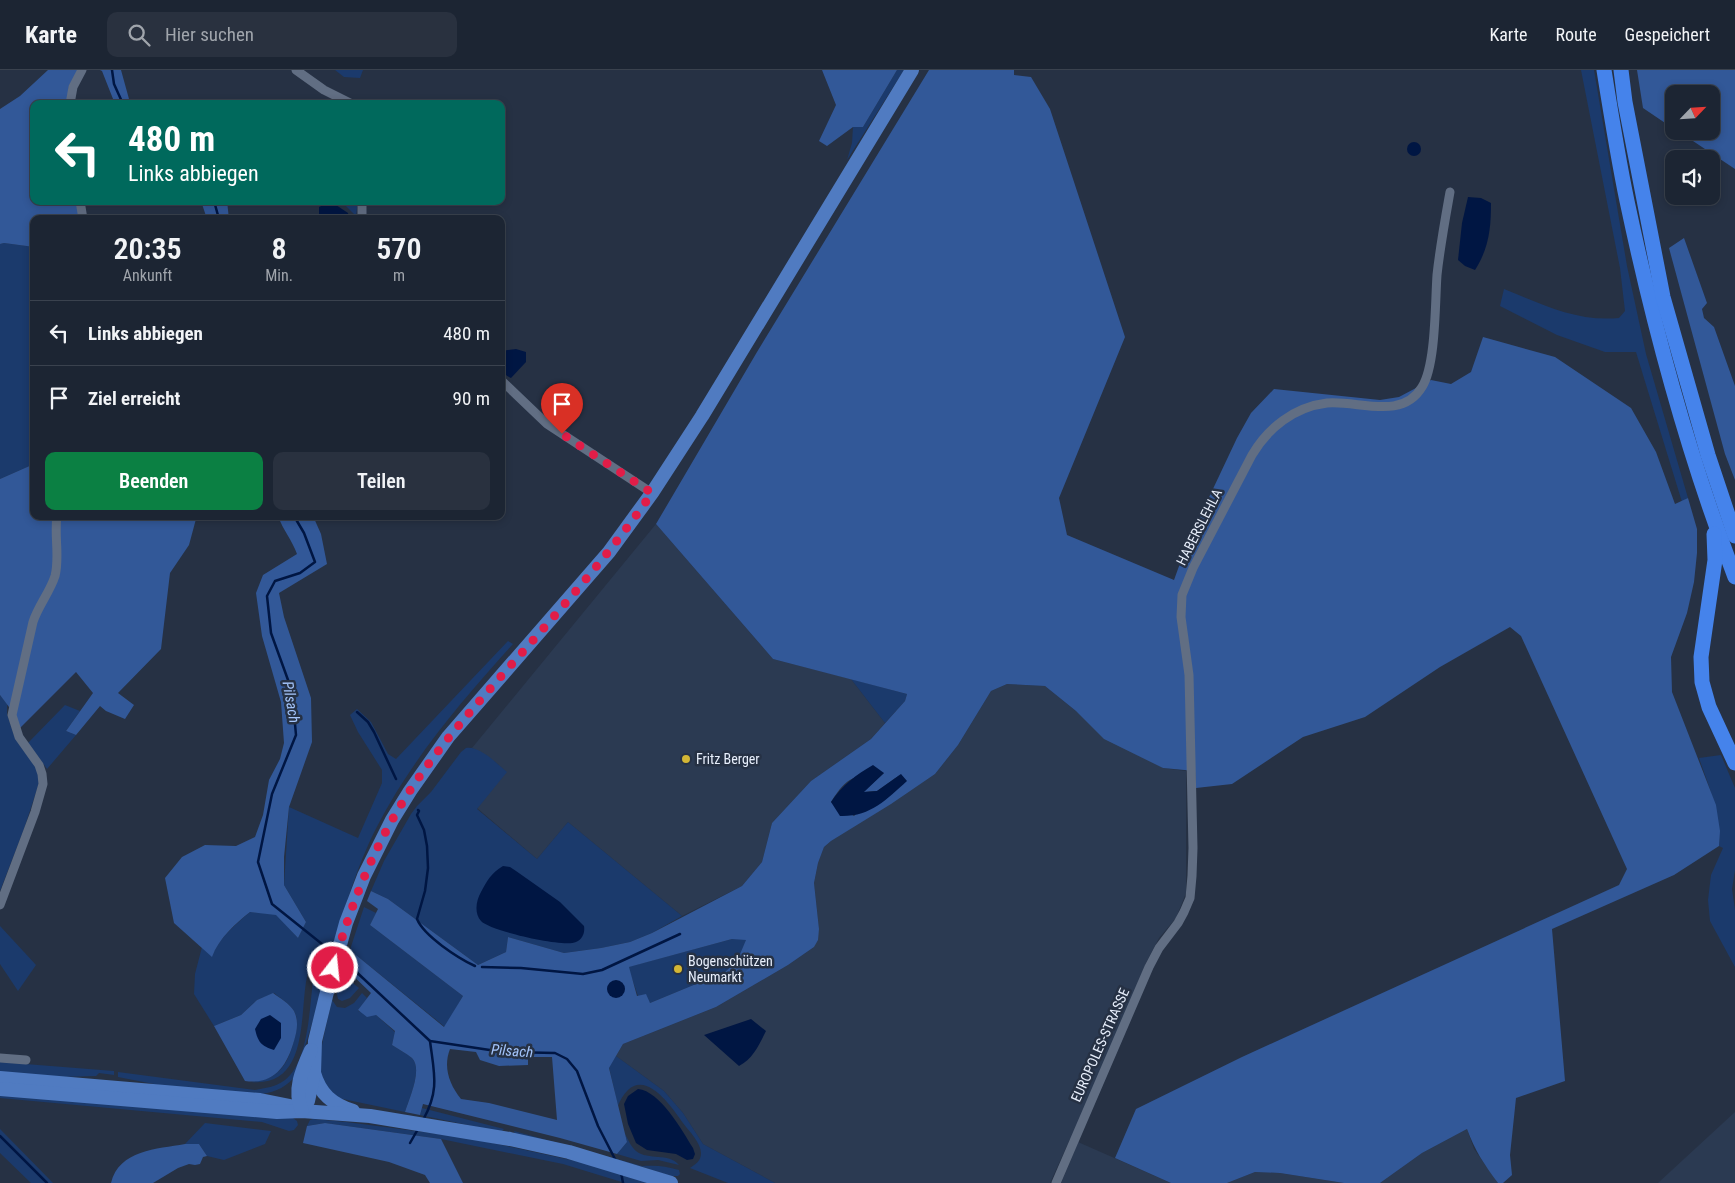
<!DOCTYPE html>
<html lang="de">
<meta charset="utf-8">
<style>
:root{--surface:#1c2533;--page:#29313f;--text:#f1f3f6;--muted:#a0a5ac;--line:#3a424e;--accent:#0b8043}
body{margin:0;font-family:"Roboto Condensed",sans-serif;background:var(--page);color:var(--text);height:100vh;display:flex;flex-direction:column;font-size:19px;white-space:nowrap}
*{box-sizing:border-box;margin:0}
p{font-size:16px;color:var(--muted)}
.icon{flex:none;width:28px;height:28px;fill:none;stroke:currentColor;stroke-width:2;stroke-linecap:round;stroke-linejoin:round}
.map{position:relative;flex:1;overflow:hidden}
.drawer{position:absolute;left:30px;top:145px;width:475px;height:305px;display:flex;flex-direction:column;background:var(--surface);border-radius:10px;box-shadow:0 2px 8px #0003,0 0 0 1px var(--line)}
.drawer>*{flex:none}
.banner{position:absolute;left:30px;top:30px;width:475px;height:105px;border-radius:10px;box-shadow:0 2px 8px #0003,0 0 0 1px var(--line);background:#00695c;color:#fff;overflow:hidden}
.needle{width:32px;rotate:65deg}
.controls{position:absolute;left:1665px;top:15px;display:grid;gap:10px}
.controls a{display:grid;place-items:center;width:55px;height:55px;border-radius:10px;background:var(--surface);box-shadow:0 2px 8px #0003,0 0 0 1px var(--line);font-size:25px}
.pin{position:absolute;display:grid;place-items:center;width:42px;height:42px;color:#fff;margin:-51px -21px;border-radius:50% 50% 50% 0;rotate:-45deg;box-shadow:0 0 5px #0007}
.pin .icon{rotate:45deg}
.me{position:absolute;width:55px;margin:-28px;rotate:16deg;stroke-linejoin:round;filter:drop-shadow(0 0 4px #0008)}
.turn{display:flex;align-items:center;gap:18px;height:105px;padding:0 15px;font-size:22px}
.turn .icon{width:65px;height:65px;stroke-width:2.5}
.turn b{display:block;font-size:35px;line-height:42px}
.eta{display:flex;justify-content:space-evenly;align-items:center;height:85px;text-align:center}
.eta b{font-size:30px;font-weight:600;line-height:35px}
.primary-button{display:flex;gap:10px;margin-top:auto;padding:10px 15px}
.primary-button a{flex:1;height:58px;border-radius:10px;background:var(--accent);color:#fff;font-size:20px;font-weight:600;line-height:58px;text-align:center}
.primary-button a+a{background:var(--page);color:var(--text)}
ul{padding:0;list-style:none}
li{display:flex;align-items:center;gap:15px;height:65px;padding:0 15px;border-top:1px solid var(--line)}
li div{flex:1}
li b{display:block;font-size:19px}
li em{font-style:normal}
header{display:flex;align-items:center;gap:30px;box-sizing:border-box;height:70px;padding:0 25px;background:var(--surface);border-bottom:1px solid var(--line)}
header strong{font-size:24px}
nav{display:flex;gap:28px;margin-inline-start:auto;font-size:18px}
.search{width:350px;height:45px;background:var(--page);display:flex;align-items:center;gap:12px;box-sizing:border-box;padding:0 18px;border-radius:10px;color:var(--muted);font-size:19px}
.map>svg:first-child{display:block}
</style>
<header>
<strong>Karte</strong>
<div class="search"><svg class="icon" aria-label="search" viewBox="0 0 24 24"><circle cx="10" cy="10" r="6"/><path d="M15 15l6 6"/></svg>Hier suchen</div>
<nav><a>Karte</a><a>Route</a><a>Gespeichert</a></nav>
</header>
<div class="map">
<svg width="1735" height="1113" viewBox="0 0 1735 1113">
<rect width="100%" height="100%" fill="#263144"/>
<!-- built -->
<g fill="#2b3a52">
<polygon points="656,454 773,589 851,609 885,653 871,669 811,711 772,753 762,792 742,816 682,846 568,752 537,789 477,738 506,702 495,692 472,678"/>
<polygon points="1007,614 1045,616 1076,641 1163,698 1186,701 1186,823 1176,848 1159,868 1146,893 1117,965 1123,968 1078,1072 1171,1113 1061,1113 1078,1073 1070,1069 1050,1113 775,1113 703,1074 683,1043 664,1021 616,986 623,974 716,937 788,895 814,877 819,859 814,813 818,793 824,777 831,771 935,704 958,675 991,621"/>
<polygon points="1735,1042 1735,1113 1658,1113"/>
<polygon points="1467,1059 1474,1079 1498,1113 1380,1113 1422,1083"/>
<polygon points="1255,1102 1280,1103 1344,1113 1227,1113"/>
</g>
<!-- green -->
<g fill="#1b3a6c">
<polygon points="335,0 363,0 360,8 344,7"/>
<polygon points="897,0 904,0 847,90 852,73 853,57 863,57"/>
<path d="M1581,0H1594L1627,196L1646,284L1688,428L1682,432L1636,282H1605L1557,265L1500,236L1504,219C1542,234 1577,252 1619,248L1625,241L1620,198Z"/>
<polygon points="340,131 358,131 356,146 343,133"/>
<polygon points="4,173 34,177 34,394 0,409 0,174"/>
<path d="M508,571L513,574C458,635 404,698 369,773C352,811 341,851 328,891L316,889C308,894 308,903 306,912C300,950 307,1017 251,1012C278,1010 288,995 294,970C297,960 299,950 294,941C290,934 280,928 274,923L257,930L241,945L214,956L194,924L195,904L202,877L212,886C219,868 236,854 250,842L276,844L298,868L306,852L284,815L289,737L358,768L382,713V700L358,662L350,645L357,639L371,652L388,684L396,689Z"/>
<polygon points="851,609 907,624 905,631 885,653"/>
<polygon points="0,625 7,634 7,644 14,665 21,677 36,695 40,710 24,759 0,821"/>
<polygon points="65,635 80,641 66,661 76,665 47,699 28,673"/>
<path d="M466,678C480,676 496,693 507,702L477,739L537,789L568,752L682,846L652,863L630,872L601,878L564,883L508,867L506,882L478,895L388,829L371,821L384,791L411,744L417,736L431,722L461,682Z"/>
<path d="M1721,685L1735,718V800L1732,819L1735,840V897L1710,851L1708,830L1711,805L1723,778L1719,776C1721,744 1709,717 1699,688Z"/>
<polygon points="364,837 376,843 370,855 463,926 445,957 356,885 347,900 344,898"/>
<polygon points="0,856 36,895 18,921 0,894"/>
<polygon points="732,869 747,869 737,891 725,902 650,933 638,926 628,897"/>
<path d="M318,894L327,896L316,941L296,1005C288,1016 276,1022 262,1024L169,1017L118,1007V1002L255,1020C265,1018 276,1017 285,1010C307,993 309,946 312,920C313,911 312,900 318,894Z"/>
<polygon points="342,904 359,918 350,928 342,931 338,929 337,924"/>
<path d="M362,923L367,928L358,941L376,945L395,962L392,975C398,979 406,983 412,988C423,999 409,1029 405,1042L338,1028C331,1024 323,1016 321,1008C316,990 328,949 332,930L337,937L345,938L354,933Z"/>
<path d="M616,986L664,1021L683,1043L703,1074L775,1113H728L690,1098C696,1094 701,1091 701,1083C701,1073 689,1061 683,1053C673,1039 648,1001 628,1020C623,1025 620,1030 618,1036L609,997Z"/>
<polygon points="0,992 114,1001 114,1005 99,1003 96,1006 63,1007 0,1002"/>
<polygon points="0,1023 293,1048 297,1051 298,1055 294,1060 289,1061 262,1052 0,1028"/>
<polygon points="422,1038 504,1059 501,1062 496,1061 420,1045"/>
<polygon points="313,1049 346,1052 470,1068 589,1094 653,1113 625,1113 563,1094 441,1069 325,1053 307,1056 310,1050"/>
<polygon points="205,1053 271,1061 265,1074 224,1090 207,1086 199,1074 185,1074"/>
<polygon points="0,1059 53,1113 31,1113 0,1083"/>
<path d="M514,1061L642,1096C656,1095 666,1096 679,1100L680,1104L678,1106H670L640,1096L515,1064Z"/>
<path d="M625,1064C628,1069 631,1077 636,1081C649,1091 668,1082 679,1095L658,1090L641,1091L617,1084L627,1072Z"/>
</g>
<!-- forest -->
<g fill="#325898" fill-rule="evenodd">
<polygon points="48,0 78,0 69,16 67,34 34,34 34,131 77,131 79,149 34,149 34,177 4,173 0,174 0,39 20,26"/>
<polygon points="100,0 121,0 129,29 134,34 115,34 102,1"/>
<polygon points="822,0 897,0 863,57 853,57 827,76 819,71 836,35"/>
<path d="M929,0H1014V5L1031,7L1050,39L1125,267L1059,428L1067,465L1174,510L1187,474L1237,368L1251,343L1274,319L1380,330L1399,327L1431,310L1451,314L1471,302L1483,267L1555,287L1631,338L1656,382L1675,434L1688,428L1697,459V483L1694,512L1687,543L1671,587L1672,622L1716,735L1720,761L1719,776L1674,805L1552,859L1565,1011L1516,1028L1510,1085L1512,1105L1503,1113H1498C1484,1094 1475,1081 1467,1059L1422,1083L1380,1113H1344L1280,1103L1255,1102L1227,1113H1171L1115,1088L1136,1039L1242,987L1619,815L1627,799L1521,566L1510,557L1440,597L1365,647L1303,667L1232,714L1196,718L1195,701L1163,698L1104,669L1076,641L1045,616L1007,614L991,621L958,675L935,704L891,734L831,771L824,777L818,793L814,813L819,859L818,870L814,877L788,895L716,937L623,974L609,998L627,1072L617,1084L560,1068L423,1034L420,1045L405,1042C409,1029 423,999 412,988C406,983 398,979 392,975L395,961L376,945L367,947L358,940L371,923L347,900L356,885L444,957L463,926L370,855L378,839L367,831L371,821L388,829L478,895L506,882L508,867L564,883L601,878L630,872L652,863L742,816L762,792L772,753L811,711L871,669L905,631L907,624L773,589L656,454L757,282ZM884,703L863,722L877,721L901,704L854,746L831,732C848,705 854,706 884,703ZM732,869L746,870L737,891L725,902L650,933L646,924L637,926L629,897ZM450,979L476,982L480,990L499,996L528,995V987H552L557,1050L489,1033L461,1029C449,1014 443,997 450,979Z"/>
<polygon points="1637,0 1735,0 1735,99 1678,61 1711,61 1711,24 1674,24 1674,59 1643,38"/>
<polygon points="201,131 227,131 229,149 207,149"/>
<polygon points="1684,168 1707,233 1702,239 1704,248 1714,257 1735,316 1735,410 1725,384 1669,178"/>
<polygon points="34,394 34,446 194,446 196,449 189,475 170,503 161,579 118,623 134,635 125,649 106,641 100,636 76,665 66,661 93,623 76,602 19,659 15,645 0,625 0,409"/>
<path d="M278,446H313L321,464L327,494L279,523L284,547L311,628L312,672L289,737L284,787V815L306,852L298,868L276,845L250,842C235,854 219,868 212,887L174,853L165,808L182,787L205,775L236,776L255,767L263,745L269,710L280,689L284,673L281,632L262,566L256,523L263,505L297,484C292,470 283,460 278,446Z"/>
<path d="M273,923C280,928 290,934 294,941C299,951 297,961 294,971C287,996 274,1015 245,1011L214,956L241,945L257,930Z"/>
<polygon points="325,1053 441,1069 463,1113 430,1113 425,1105 389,1092 303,1073 307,1056"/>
<path d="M185,1074H199L207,1086L203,1087L200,1094L195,1095L189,1094L178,1098L153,1113H111C119,1080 157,1079 185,1074Z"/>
</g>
<!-- water -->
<g fill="#001643">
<circle cx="1414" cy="79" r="7"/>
<path d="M1468,127L1481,128L1491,133C1491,158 1489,178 1475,200L1465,196L1458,190L1462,153Z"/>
<polygon points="328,133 336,135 348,143 349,149 324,149 319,145 319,137"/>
<path d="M516,279L526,282V292L511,308C499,303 501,293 501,281Z"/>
<path d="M873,695L884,703L864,722L877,721L901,704L907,711C886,730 870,747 840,746L831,732C842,715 856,705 873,695Z"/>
<path d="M503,796L510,797L516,801L560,832L584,856C585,862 583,869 576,872C564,878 490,861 481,851C474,843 476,831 481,822C487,811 491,803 503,796Z"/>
<circle cx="616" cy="919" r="9"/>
<path d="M270,945L281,953V968L274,980C261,976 258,972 255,959L261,949Z"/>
<path d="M751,949L766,961C759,975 753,989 739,996L704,965Z"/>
<path d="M638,1019C660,1021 682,1060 693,1078L695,1084L693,1089L687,1090L676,1084L647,1080L636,1073L628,1054L624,1034L628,1026Z"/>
</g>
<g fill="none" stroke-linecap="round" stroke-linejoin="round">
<!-- stream -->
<g stroke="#001643" stroke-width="2.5">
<polyline points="112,0 114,14 123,34"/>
<polyline points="214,131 219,149"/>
<polyline points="294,446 304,463 315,492 300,503 275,511 267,526 271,563 292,621 296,665 272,724 258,792 272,834 327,878"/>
<polyline points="357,642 368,652 374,662 396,709"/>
<path d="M418,740L419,741L417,745L424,760L427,776L428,798L425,821L417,849C424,866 458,888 475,896"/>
<polyline points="350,896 430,971 503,982 555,983 567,989 577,1001 598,1056 616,1091"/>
<polyline points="482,897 521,898 583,904 602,900 680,864"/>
<path d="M423,1050C440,1020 434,1003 430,971"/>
<polyline points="0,1066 47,1113"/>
<polyline points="410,1073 418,1059"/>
<polyline points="621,1102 623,1113"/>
</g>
<!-- street -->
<g stroke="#616e83" stroke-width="9">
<polyline points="296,0 324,20 352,34"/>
<polyline points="70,34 73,17 82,0"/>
<polyline points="80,131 83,149"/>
<polyline points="362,149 362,131"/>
<polyline points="501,310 547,354 652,423"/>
<path d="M0,835L35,742L43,714L42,704L39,695L19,667L12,645L33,552C38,536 50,522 55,506C60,487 54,466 57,446"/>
<polyline points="0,988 26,990"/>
<path d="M1056,1113L1149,897L1159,878L1178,853L1184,842L1190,828L1192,806L1193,778L1189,605L1181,547L1182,525L1193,498L1252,385C1268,358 1294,337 1327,333C1358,330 1402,351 1422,317C1436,295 1435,233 1437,205C1440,177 1445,150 1450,122"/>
</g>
<!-- primary -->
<g stroke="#507bc1" stroke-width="14">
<path d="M314,1003C320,1024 332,1034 353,1041"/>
<polyline points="0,1008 260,1030 295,1037"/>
<polyline points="0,1019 277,1042 302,1041 370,1046 510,1069 569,1082 671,1113"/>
<polyline points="302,1041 308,1031 314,1003 315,971 326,926 346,853 364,806 392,750 410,721 448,667 609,482 652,423 702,346 912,0"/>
<path d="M302,1041C293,1020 302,1000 311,980"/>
</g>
<!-- highway -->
<g stroke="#4583eb" stroke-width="15">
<path d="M1604,0C1611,44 1618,88 1627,131C1654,259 1688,385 1735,507"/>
<polyline points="1621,0 1625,32 1663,227 1708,385 1735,466"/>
<polyline points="1714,464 1715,490 1701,587 1702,612 1709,637 1735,693"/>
</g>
</g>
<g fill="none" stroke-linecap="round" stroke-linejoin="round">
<!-- route -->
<path stroke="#e11d48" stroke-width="9" stroke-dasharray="0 16.2" d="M333,898C351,834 373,778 409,722C439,676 475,636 511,595C560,540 610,484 652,423L562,364"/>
</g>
<!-- markers -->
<g fill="#d3b635" stroke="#263144" stroke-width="2">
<circle cx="686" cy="689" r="5"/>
<circle cx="678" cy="899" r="5"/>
</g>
<g text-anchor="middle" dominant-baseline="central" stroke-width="5" stroke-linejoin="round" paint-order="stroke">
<!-- street labels -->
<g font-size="14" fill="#e8effc" stroke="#263144">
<text transform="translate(1199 457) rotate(-63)">HABERSLEHLA</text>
<text transform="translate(1100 975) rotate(-66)">EUROPOLES-STRASSE</text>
</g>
<!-- poi labels -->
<g font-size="14" fill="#e8effc" stroke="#263144" text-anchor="start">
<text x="696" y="689">Fritz Berger</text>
<text x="688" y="891">Bogenschützen<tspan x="688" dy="16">Neumarkt</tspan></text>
</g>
<!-- water labels -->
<g font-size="15" font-style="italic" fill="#a4c5fc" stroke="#263144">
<text transform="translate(291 632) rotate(80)">Pilsach</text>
<text transform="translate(512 981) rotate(4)">Pilsach</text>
</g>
</g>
</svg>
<div class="controls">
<a><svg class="needle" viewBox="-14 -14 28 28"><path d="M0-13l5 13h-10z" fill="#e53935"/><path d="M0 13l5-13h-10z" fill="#a0a5ac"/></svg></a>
<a><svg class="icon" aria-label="sound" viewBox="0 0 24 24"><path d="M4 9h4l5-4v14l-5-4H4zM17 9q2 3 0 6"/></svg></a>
</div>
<div class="pin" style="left:562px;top:364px;background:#d93025"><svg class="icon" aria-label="arrive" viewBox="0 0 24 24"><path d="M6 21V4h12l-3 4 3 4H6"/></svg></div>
<svg class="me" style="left:333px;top:898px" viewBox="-20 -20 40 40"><circle r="17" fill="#e11d48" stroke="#fff" stroke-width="3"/><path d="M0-11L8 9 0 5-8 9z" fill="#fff"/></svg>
<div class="banner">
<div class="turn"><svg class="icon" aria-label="left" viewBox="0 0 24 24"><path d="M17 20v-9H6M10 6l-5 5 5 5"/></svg><div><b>480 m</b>Links abbiegen</div></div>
</div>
<section class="drawer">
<div class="eta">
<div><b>20:35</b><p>Ankunft</p></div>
<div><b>8</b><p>Min.</p></div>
<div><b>570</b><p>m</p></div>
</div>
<ul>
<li><svg class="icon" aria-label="left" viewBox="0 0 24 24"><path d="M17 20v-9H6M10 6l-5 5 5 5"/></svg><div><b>Links abbiegen</b></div><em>480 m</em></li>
<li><svg class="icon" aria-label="arrive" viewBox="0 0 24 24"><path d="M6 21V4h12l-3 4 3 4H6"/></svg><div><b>Ziel erreicht</b></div><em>90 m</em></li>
</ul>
<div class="primary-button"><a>Beenden</a><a>Teilen</a></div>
</section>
</div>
